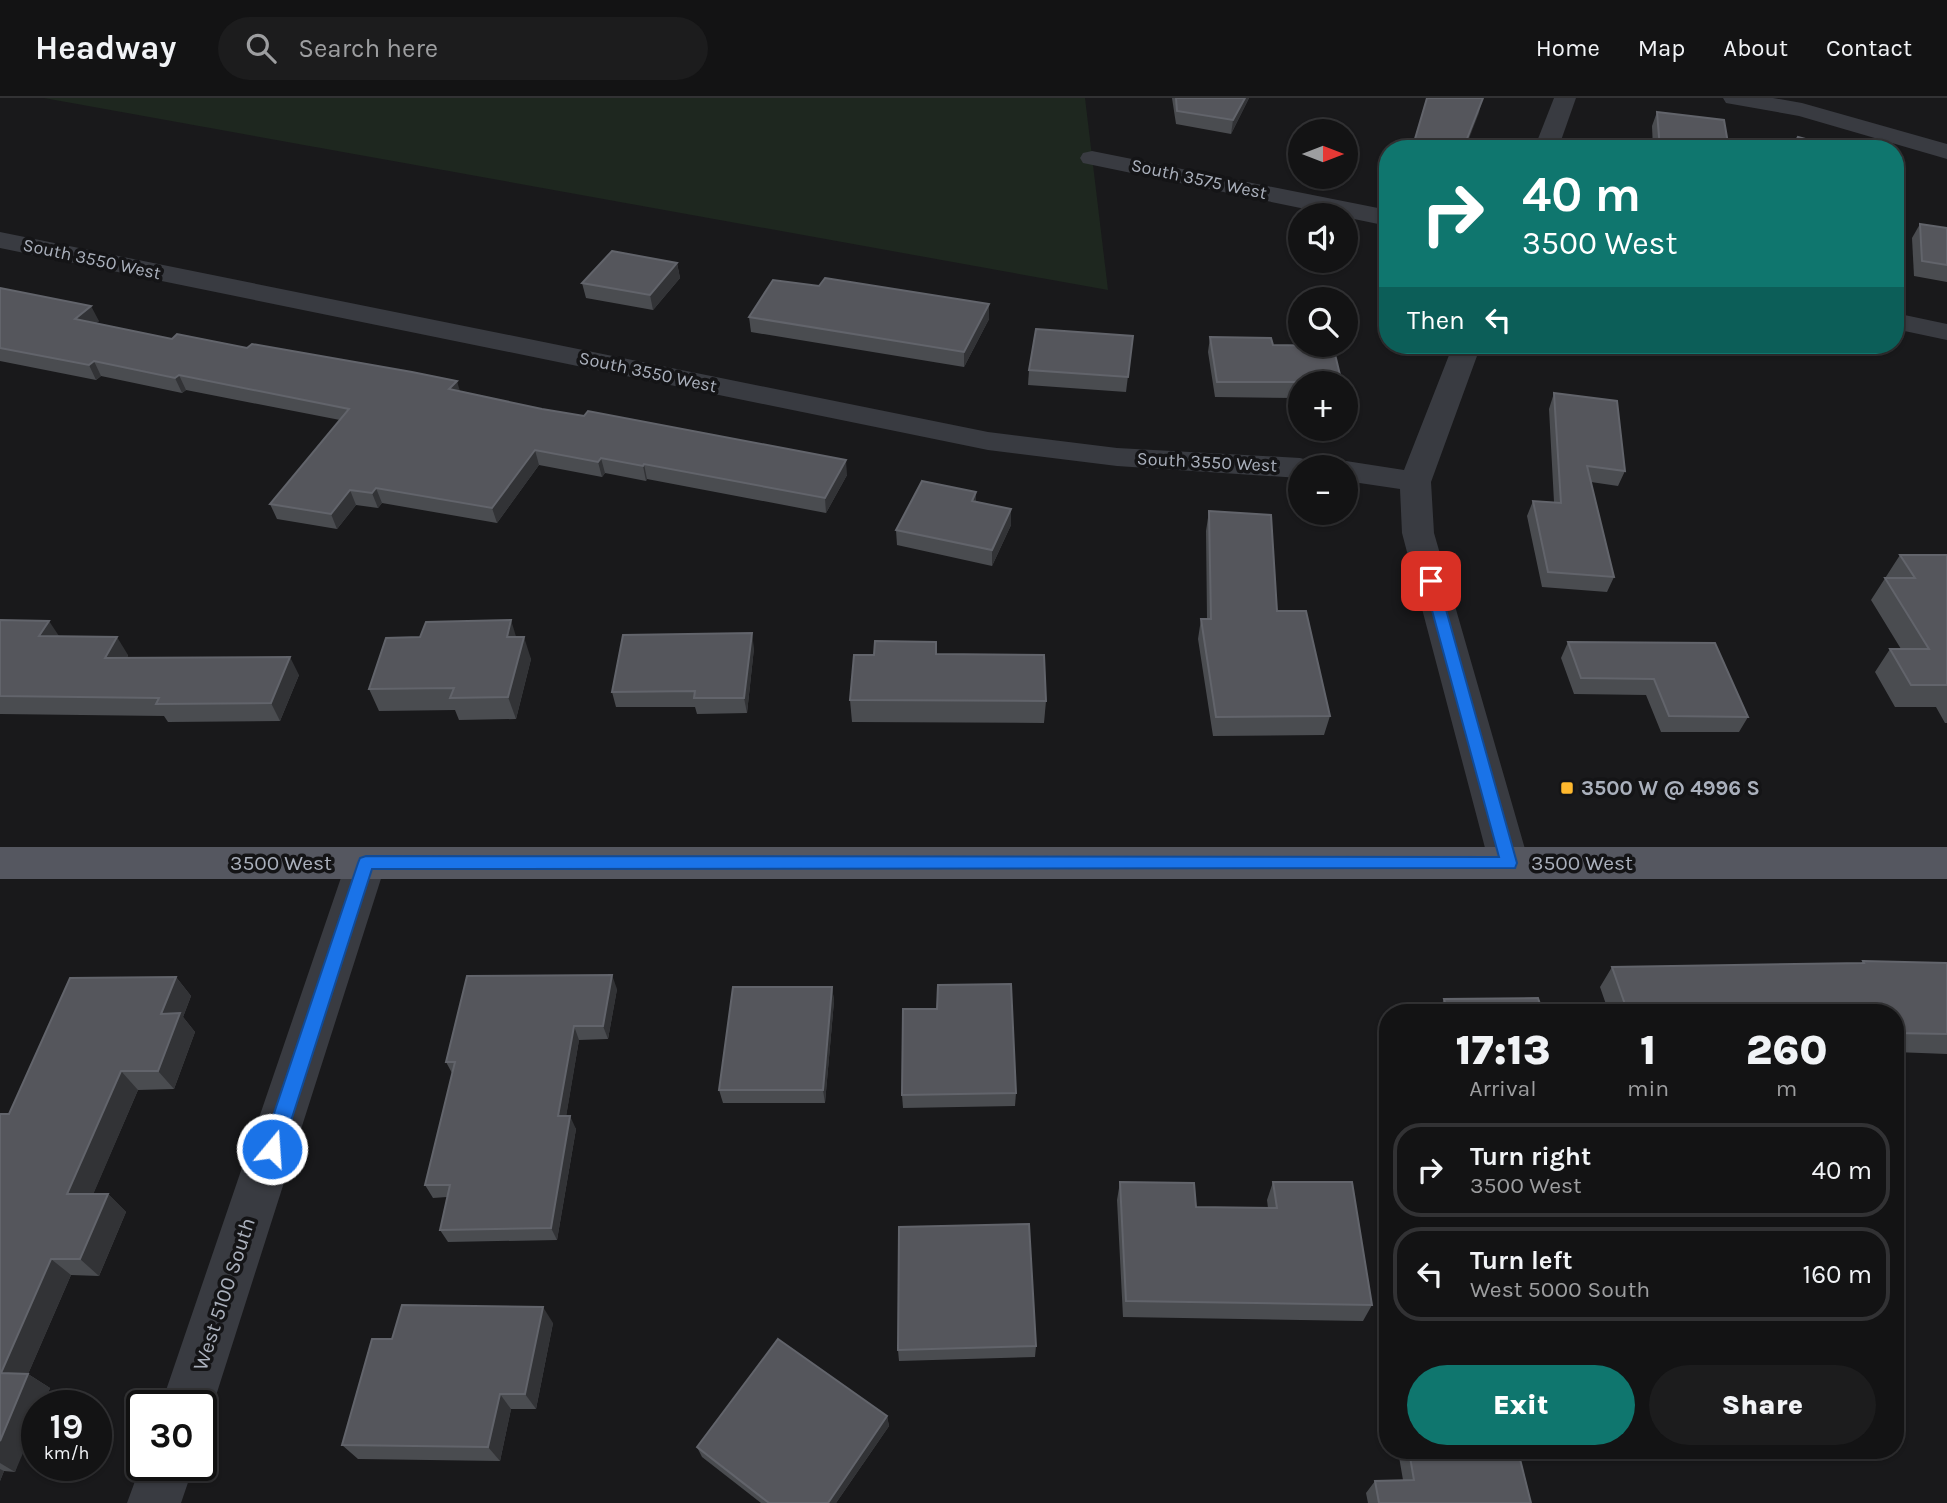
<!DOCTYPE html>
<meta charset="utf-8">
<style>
:root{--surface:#131314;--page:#1c1c1d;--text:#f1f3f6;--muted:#9d9ea0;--line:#323234;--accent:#0f766e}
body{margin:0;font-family:Karla,sans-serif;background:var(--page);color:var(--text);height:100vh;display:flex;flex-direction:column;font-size:26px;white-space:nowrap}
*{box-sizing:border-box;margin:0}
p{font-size:23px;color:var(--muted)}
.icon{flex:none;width:38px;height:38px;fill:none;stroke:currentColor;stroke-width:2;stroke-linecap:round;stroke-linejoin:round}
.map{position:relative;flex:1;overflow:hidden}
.details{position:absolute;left:1379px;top:906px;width:525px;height:455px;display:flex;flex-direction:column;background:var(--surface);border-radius:28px;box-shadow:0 2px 5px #0004,0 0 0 2px var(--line)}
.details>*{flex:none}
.hud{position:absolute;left:1379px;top:42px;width:525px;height:214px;border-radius:28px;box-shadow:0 2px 5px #0004,0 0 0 2px var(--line);background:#0f766e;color:#fff;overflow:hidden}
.needle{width:46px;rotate:90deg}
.tools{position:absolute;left:1288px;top:21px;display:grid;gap:14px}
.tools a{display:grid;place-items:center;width:70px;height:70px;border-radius:50%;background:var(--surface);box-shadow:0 2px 5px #0004,0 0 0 2px var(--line);font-size:35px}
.speed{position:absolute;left:21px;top:1292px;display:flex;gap:14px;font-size:35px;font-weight:700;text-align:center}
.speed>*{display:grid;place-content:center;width:91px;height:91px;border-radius:50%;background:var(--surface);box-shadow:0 2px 5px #0004,0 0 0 2px var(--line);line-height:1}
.speed small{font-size:18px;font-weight:400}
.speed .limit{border:4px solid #111;border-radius:10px;background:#fff;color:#111}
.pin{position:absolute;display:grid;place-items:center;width:60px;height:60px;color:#fff;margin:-30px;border-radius:14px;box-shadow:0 4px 10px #0006}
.me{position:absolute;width:77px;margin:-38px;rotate:18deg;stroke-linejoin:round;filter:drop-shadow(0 0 5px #0008)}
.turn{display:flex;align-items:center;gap:24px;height:147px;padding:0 28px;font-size:32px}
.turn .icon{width:91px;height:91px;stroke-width:2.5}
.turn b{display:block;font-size:49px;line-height:60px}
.then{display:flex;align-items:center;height:66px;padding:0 28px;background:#0003;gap:14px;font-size:26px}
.eta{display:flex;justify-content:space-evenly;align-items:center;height:119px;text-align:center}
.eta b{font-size:42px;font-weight:800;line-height:49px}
.action{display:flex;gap:14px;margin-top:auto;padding:14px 28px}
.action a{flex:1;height:80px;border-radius:42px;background:var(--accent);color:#fff;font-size:28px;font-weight:800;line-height:80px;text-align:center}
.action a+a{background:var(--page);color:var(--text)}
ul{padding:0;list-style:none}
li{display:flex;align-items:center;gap:21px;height:94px;margin:0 14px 10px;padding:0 14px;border:4px solid var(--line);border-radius:28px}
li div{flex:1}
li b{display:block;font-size:26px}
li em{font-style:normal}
header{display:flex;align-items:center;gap:42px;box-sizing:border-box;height:98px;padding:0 35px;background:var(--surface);border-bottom:2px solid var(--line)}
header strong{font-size:33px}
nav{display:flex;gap:38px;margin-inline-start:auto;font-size:24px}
.search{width:490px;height:63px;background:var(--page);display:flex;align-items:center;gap:18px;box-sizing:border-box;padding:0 24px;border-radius:38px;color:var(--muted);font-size:26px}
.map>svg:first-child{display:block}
</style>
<header>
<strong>Headway</strong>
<div class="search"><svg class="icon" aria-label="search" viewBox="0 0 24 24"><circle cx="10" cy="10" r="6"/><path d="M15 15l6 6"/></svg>Search here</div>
<nav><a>Home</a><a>Map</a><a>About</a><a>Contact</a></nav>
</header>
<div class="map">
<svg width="1947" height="1405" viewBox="0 0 1947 1405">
<rect width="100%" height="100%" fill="#19191b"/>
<!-- green -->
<polygon fill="#1e271f" points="44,0 1085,0 1108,192"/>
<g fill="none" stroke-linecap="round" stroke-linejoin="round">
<!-- street -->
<g fill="#393b41" fill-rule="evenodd">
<polygon points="1554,0 1576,0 1558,51 1534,51"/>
<polygon points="1723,0 1773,0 1802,5 1947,46 1947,61 1799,18 1726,5"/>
<polygon points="1092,53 1388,112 1388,128 1083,65 1080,60 1083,55"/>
<polygon points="0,134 988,334 1117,350 1300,360 1311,363 1315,369 1300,369 1300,380 1117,368 988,352 0,150"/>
<polygon points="1895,215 1947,226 1947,242 1895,231"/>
<polygon points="1453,247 1481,247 1431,384 1434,435 1529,765 1523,776 1509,781 1495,776 1489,765 1402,435 1400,391 1346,383 1346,369 1333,369 1346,363 1404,372"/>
<polygon points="366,749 380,754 386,765 213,1307 205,1325 201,1327 201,1307 161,1307 346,765 352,754"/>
<polygon points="142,1364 142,1367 194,1367 181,1405 127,1405"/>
</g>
<!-- primary -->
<rect fill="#555760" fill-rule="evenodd" x="0" y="749" width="1947" height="32"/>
</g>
<!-- wall -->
<g fill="#4a4c50">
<polygon points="1172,0 1249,0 1231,36 1176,26"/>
<polygon points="1657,14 1729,51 1653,51 1652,28"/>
<polygon points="1920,126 1947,130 1947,184 1914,178 1912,140"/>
<polygon points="677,165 680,180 653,212 586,200 582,185"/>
<polygon points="819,188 989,221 964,269 751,234 749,219"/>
<polygon points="0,190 99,223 96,225 172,241 460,293 847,377 826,415 647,381 646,383 605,375 602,379 539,367 497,425 382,405 378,410 356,407 337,431 277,421 270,406 340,322 186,292 182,295 101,278 96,282 0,263"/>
<polygon points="1210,239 1273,247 1300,285 1300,305 1298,305 1297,300 1215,299 1208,254"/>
<polygon points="1131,254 1126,294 1028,287 1029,272"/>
<polygon points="1554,295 1625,373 1618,388 1591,384 1614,479 1607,494 1542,489 1527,418 1533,403 1554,404 1549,311"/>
<polygon points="976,394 976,404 1011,427 992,468 897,447 896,432"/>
<polygon points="1209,413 1277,513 1330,618 1324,637 1213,638 1198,541 1201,521 1207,521 1206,433"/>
<polygon points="1900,457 1947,457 1947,625 1945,625 1936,609 1895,609 1875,574 1890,551 1901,551 1871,502"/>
<polygon points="0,522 128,557 127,560 299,577 280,623 168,624 164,618 0,616"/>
<polygon points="516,539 531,561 516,621 459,622 455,612 379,613 369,591"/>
<polygon points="1568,544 1748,619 1739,634 1661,634 1646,597 1574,596 1561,560"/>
<polygon points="754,550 747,615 697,616 695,609 616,609 612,594"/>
<polygon points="936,556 1046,603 1044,625 852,624 850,602 874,557"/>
<polygon points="1863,863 1947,865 1947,956 1895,954 1895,915 1609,915 1600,889 1612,869 1861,865"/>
<polygon points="176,879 191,898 183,919 195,934 174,991 138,992 93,1096 108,1096 126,1114 99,1178 71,1177 28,1276 50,1290 43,1307 37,1307 15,1374 4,1373 0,1383 0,1016 9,1016"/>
<polygon points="832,889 834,903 825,1005 723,1005 719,992"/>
<polygon points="617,891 608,941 579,942 566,1018 576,1031 557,1142 448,1144 440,1132 447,1099 433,1100 425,1087 452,975 446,964"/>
<polygon points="1444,901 1543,915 1438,915"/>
<polygon points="1016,995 1015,1008 903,1010 902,997"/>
<polygon points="1120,1084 1196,1109 1268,1110 1267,1102 1273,1084 1372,1207 1363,1223 1123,1219 1117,1102"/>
<polygon points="1385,1222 1388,1222 1388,1298 1377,1236"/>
<polygon points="553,1225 536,1311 511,1311 500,1363 358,1361 342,1347 392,1241"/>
<polygon points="1036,1248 1035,1259 899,1263 898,1252"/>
<polygon points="887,1318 889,1328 836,1405 761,1405 702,1359 697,1349"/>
<polygon points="1398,1353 1518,1353 1531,1405 1368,1405 1366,1395 1375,1383 1403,1382"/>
</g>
<!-- shaded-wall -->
<g fill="#323336">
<polygon points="1245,0 1249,0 1231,36 1233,22"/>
<polygon points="1482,1 1479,15 1465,51 1463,51"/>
<polygon points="677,165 680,180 653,212 650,197"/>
<polygon points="989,206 989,221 964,269 964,254"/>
<polygon points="91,208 99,223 83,236 75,221"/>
<polygon points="94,263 101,278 96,282 89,267"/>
<polygon points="179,277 186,292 182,295 175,280"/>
<polygon points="457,283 461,297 449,291"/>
<polygon points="535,352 539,367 497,425 492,410"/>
<polygon points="601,360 605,375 602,379 598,364"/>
<polygon points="846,362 847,377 826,415 825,400"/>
<polygon points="644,366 647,381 646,383 643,368"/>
<polygon points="376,390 382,405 378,410 372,395"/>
<polygon points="350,392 356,407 337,431 331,416"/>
<polygon points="976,394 976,410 972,403"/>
<polygon points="1011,411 1011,427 992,468 992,452"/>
<polygon points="511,522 518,545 507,539"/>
<polygon points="49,523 61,541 39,538"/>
<polygon points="752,535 754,550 747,615 744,600"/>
<polygon points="117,539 128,557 117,578 105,560"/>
<polygon points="524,539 531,561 516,621 508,599"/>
<polygon points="290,559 299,577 280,623 271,605"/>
<polygon points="612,877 617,891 608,941 603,928"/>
<polygon points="176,879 191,898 183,919 195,934 174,991 158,973 161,916"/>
<polygon points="832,889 834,903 825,1005 823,992"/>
<polygon points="574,928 579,942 564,1031 558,1018"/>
<polygon points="121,973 138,992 86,1113 67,1096"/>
<polygon points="570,1018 576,1031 557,1142 551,1130"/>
<polygon points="108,1096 126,1114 99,1178 80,1161"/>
<polygon points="51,1161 71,1177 22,1290 1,1275"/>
<polygon points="543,1209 553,1225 536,1311 525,1296"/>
<polygon points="28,1276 50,1290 43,1307 37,1307 37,1322 15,1374 0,1365 0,1343"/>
<polygon points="500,1296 511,1311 500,1363 488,1349"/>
<polygon points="887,1318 889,1328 836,1405 828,1405"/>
<polygon points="0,1371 4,1373 0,1383"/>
</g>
<!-- building -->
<g fill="#55565c" stroke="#62646b" stroke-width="2">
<polygon points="1176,0 1245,0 1233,22 1177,13"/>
<polygon points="1427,0 1483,0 1463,51 1412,51"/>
<polygon points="1657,14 1724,22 1729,51 1660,51"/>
<polygon points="1798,39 1843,51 1791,51"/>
<polygon points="1920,126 1947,130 1947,167 1922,163"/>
<polygon points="612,153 677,165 650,197 582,185"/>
<polygon points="825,180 989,206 964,254 749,219 773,182 819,188"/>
<polygon points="0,190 91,208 75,221 172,241 177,236 247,250 252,246 412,274 457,283 449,291 542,311 584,318 588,313 846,362 825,400 644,366 643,368 601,360 598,364 535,352 492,410 376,390 372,395 350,392 331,416 270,406 349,311 179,277 175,280 94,263 89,267 0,250"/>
<polygon points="1036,231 1133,238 1128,279 1029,272"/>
<polygon points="1210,239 1271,240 1273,247 1333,248 1342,285 1300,285 1300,287 1300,284 1217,284"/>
<polygon points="1554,295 1617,303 1625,373 1587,368 1614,479 1548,474 1533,403 1561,405"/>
<polygon points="922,383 976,394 972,403 1011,411 992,452 896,432"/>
<polygon points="1209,413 1271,417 1277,513 1306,513 1330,618 1216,619 1201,521 1211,521"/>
<polygon points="1900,457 1947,457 1947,587 1911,587 1890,551 1929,551 1885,480 1915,480"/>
<polygon points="0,522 49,523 39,538 117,539 105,560 290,559 271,605 156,606 159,600 0,598"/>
<polygon points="511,522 507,539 524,539 508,599 450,600 454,590 369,591 386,540 420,539 426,524"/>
<polygon points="752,535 744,600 694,600 695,593 612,594 623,537"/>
<polygon points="875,543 936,544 936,556 1044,557 1046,603 850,602 854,557 874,557"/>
<polygon points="1568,544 1715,545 1748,619 1669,618 1654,581 1581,580"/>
<polygon points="1863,863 1947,865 1947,936 1895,935 1895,915 1628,915 1612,869 1864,865"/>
<polygon points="612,877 603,928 574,928 558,1018 570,1018 551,1130 440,1132 450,1087 425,1087 455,964 446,964 467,878"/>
<polygon points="176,879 161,916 180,915 158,973 121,973 67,1096 108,1096 80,1161 51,1161 1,1275 28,1276 0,1343 0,1016 9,1016 70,880"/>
<polygon points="1011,886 1016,995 902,997 903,911 937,911 938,887"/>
<polygon points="733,889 832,889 823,992 719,992"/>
<polygon points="1538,900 1543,915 1448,915 1444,901"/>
<polygon points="1120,1084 1194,1085 1196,1109 1277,1110 1273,1084 1352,1084 1372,1207 1126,1203"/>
<polygon points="1029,1126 1036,1248 898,1252 899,1129"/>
<polygon points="402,1207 543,1209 525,1296 500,1296 488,1349 342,1347 372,1241 392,1241"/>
<polygon points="1385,1222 1388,1222 1388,1236"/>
<polygon points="778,1241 887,1318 828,1405 769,1405 697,1349"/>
<polygon points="1409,1353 1518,1353 1531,1405 1379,1405 1375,1383 1414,1382"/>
</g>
<!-- route -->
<polygon fill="#1a73e8" stroke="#114b97" stroke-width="2" points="1431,479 1438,483 1517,765 1515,770 372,771 282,1051 279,1057 272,1059 265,1057 262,1051 358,765 360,760 366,758 1499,759 1424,483"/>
<!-- markers -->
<rect fill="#feb82e" stroke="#141416" stroke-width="2.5" x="1560" y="683" width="14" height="14" rx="3.5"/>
<g text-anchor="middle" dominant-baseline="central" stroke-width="7" stroke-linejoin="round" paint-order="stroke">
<!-- far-street labels -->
<g font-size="18" fill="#aab0bc" stroke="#141416">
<text transform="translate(1199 81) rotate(12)">South 3575 West</text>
<text transform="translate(92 161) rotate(12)">South 3550 West</text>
<text transform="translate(648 274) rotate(12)">South 3550 West</text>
<text transform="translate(1207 364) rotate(3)">South 3550 West</text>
</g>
<!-- poi labels -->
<g font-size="21" font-weight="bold" fill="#aab0bc" stroke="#141416" text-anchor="start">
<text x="1581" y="690">3500 W @ 4996 S</text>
</g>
<!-- street labels -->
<g font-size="21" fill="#aab0bc" stroke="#141416">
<text x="281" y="765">3500 West</text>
<text x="1582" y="765">3500 West</text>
<text transform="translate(224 1196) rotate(-72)">West 5100 South</text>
</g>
</g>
</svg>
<div class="tools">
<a><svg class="needle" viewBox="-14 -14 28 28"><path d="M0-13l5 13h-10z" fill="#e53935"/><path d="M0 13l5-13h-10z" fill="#9d9ea0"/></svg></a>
<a><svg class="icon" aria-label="sound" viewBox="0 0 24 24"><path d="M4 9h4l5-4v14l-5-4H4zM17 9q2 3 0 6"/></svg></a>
<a><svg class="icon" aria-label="search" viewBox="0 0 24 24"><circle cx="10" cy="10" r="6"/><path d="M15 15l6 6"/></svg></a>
<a>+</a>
<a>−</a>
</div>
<div class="speed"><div>19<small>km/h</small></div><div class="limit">30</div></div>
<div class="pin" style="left:1431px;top:483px;background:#d93025"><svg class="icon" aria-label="arrive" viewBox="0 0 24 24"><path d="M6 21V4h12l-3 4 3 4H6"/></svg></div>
<svg class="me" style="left:272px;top:1051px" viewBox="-20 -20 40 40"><circle r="17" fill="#1a73e8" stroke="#fff" stroke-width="3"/><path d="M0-11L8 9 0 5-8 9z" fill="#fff"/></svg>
<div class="hud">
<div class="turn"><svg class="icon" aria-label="right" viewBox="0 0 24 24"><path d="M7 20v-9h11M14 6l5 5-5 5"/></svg><div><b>40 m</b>3500 West</div></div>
<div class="then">Then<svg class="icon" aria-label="left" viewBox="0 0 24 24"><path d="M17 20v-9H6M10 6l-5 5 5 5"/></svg></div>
</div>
<section class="details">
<div class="eta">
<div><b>17:13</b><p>Arrival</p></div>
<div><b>1</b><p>min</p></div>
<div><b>260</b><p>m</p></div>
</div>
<ul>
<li><svg class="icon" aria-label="right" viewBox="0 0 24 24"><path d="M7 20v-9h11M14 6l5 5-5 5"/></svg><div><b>Turn right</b><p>3500 West</p></div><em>40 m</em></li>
<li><svg class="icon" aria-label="left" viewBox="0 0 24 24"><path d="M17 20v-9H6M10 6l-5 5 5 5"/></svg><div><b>Turn left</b><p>West 5000 South</p></div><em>160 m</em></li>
</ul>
<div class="action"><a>Exit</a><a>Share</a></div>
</section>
</div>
